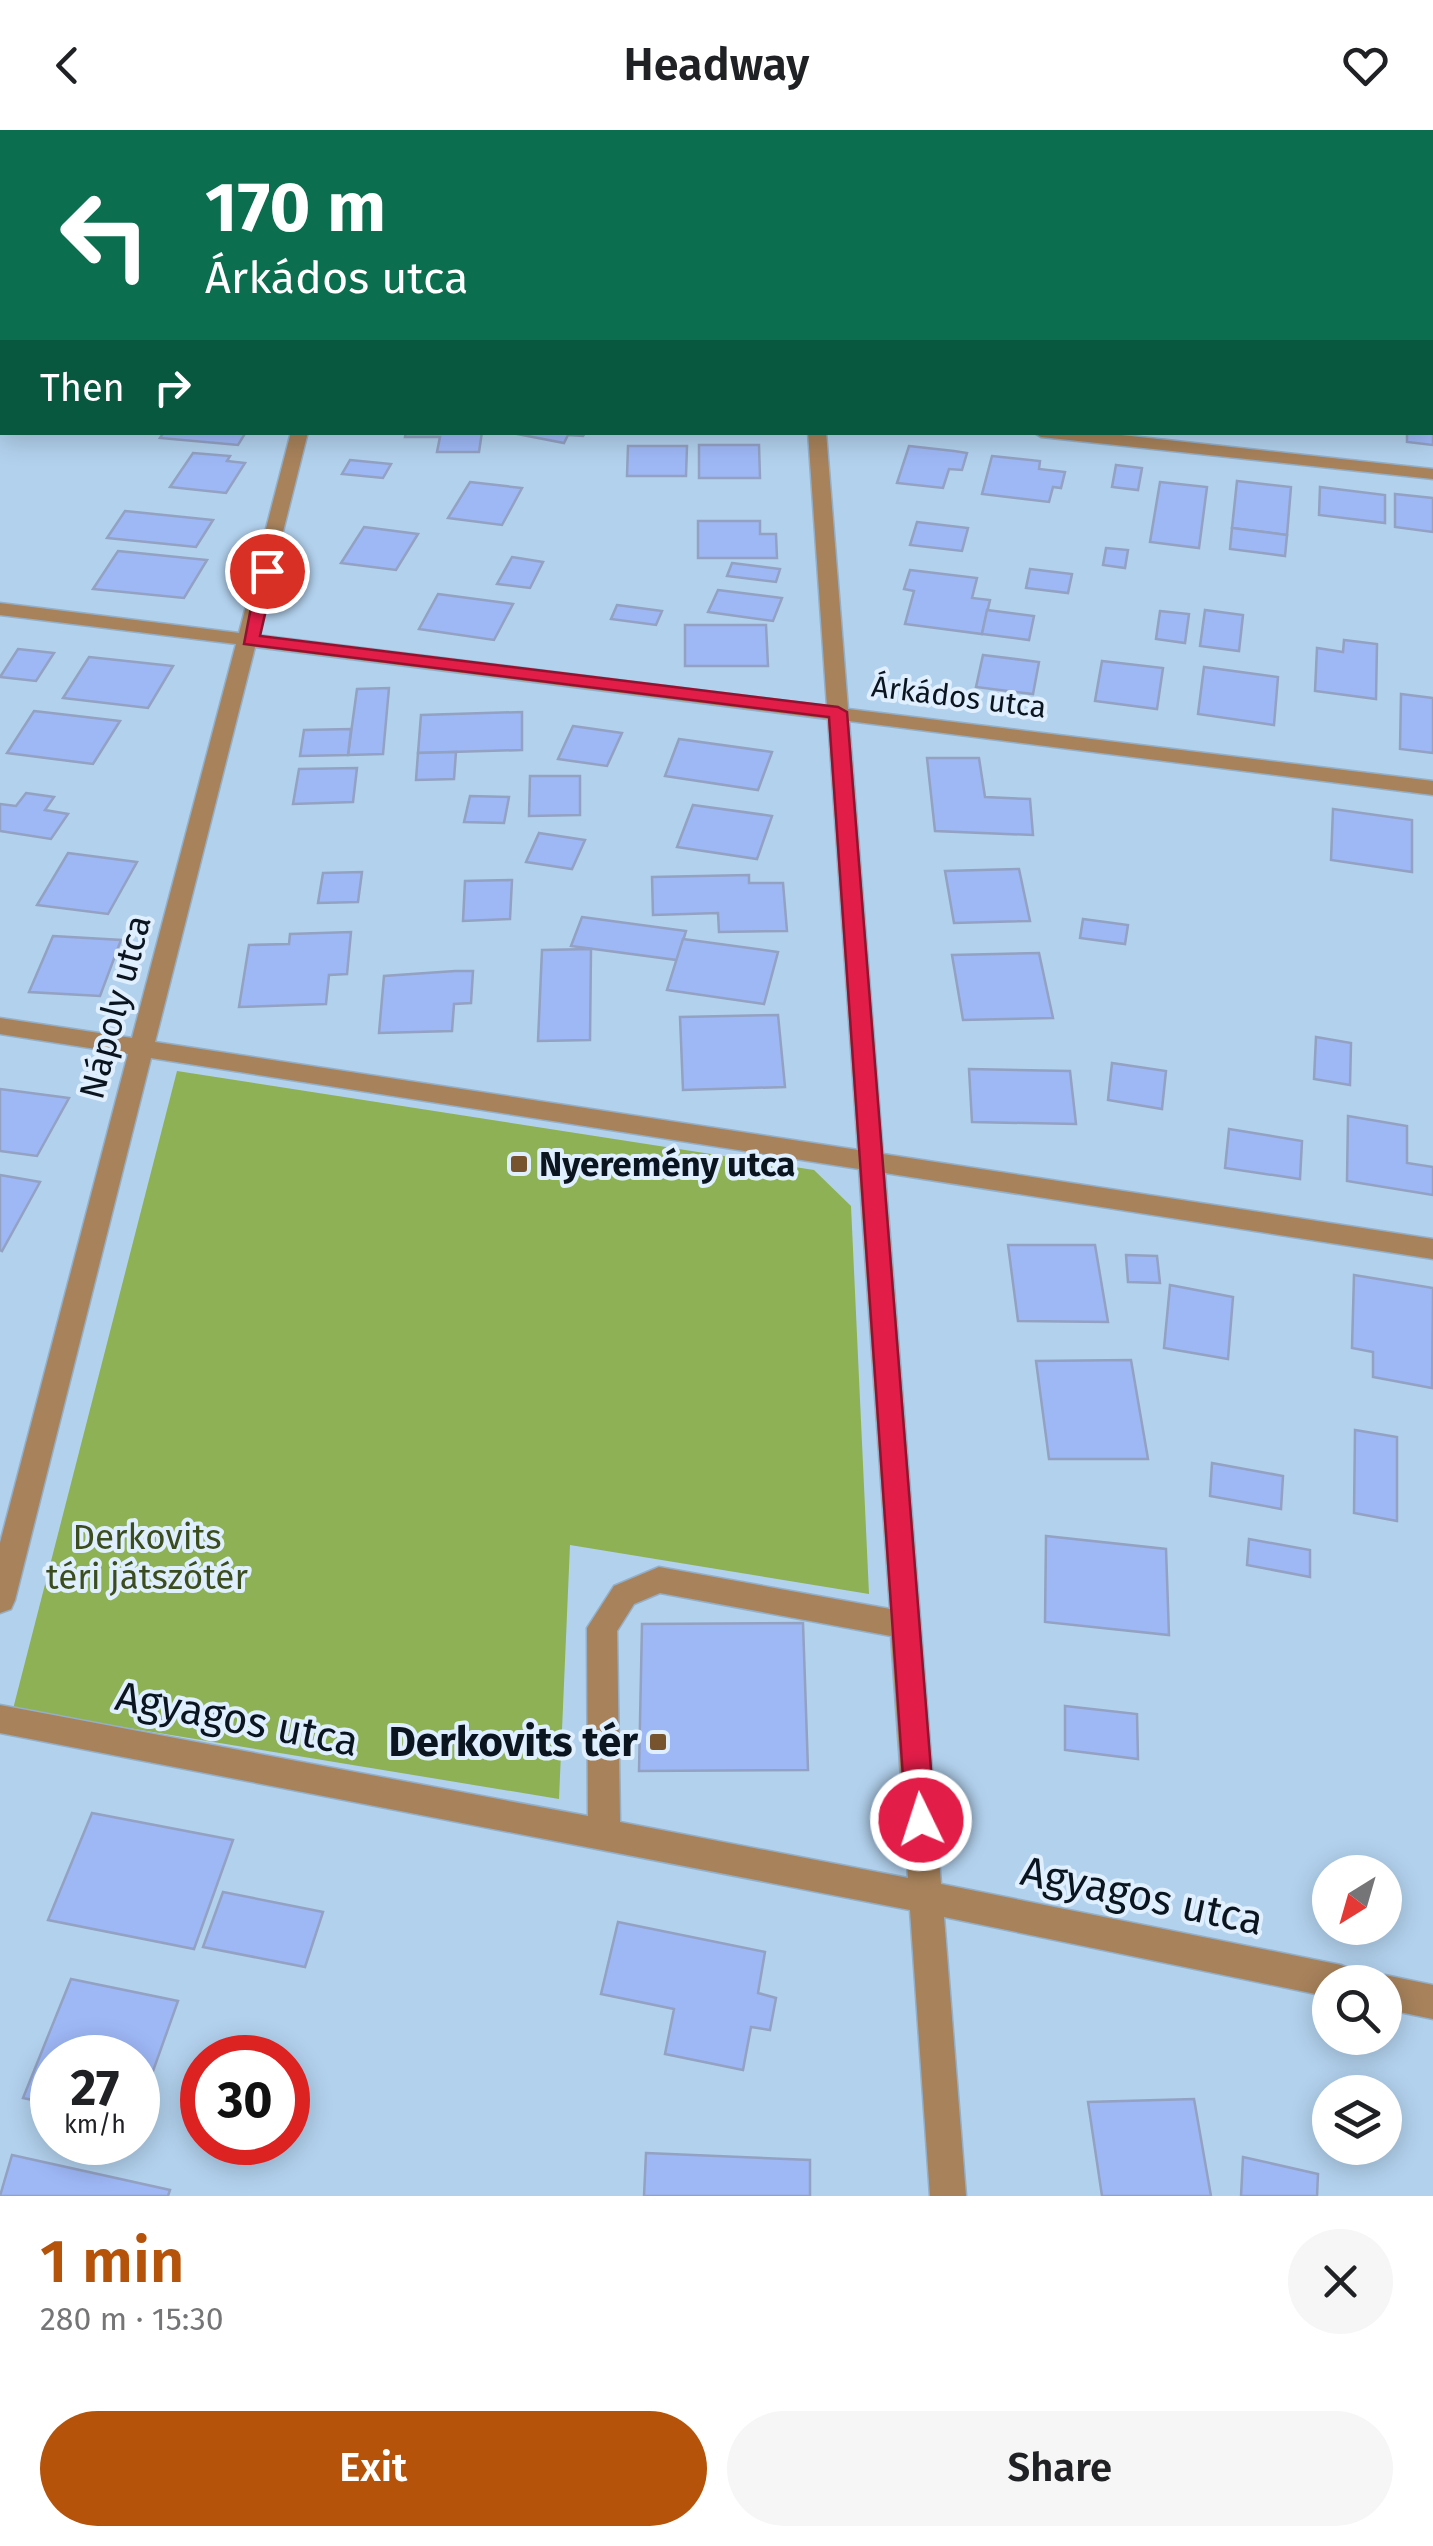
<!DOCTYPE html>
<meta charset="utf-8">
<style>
:root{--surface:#fff;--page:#f6f6f6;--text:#202124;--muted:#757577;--accent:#b45309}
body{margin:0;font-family:"Fira Sans",sans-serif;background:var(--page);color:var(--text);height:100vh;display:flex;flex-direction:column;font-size:38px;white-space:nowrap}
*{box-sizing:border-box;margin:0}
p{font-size:32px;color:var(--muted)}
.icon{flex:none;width:55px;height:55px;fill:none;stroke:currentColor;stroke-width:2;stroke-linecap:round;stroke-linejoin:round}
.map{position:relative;height:2066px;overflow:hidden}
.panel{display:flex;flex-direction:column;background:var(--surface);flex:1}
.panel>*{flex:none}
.banner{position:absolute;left:0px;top:0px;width:1435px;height:305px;box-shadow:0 5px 25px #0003;background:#0b6e4f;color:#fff;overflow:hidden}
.needle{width:65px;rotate:217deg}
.controls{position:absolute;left:1312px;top:1725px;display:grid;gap:20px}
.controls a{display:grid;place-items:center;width:90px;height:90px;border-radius:50%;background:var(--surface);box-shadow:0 5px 25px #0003;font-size:50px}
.speed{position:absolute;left:30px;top:1905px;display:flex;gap:20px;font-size:50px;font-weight:700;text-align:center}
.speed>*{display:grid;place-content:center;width:130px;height:130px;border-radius:50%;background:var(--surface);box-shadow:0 5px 25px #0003;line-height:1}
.speed small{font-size:25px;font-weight:400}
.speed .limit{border:15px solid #d22;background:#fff;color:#111}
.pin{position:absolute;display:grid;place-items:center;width:85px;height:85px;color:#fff;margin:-42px;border:5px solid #fff;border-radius:50%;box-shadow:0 2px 10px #0007}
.me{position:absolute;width:110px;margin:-55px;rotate:356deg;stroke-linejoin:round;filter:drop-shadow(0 0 8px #0008)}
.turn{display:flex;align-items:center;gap:35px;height:210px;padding:0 40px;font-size:45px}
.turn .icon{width:130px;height:130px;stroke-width:2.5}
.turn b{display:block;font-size:70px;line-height:85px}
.then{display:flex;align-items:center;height:95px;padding:0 40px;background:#0003;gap:20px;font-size:38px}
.round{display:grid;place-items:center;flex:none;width:105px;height:105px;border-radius:52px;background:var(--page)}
.summary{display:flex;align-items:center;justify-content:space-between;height:170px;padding:0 40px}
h1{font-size:60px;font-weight:600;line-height:75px;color:var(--accent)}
.primary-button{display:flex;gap:20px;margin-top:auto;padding:20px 40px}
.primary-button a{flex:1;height:115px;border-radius:60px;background:var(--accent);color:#fff;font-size:40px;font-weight:600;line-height:115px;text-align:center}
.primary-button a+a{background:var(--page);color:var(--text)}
header{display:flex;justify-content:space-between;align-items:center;height:130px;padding:0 40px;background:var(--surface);font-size:45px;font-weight:600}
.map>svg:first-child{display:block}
</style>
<header><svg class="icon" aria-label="back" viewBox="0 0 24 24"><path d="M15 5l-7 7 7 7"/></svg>Headway<svg class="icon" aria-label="heart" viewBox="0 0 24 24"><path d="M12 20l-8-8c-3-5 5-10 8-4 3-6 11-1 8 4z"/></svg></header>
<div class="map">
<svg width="1433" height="2066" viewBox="0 0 1433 2066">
<rect width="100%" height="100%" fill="#b2d1ed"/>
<!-- green -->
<polygon fill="#8db154" points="177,941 814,1040 851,1076 869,1464 570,1415 559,1669 13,1579"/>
<!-- building -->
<g fill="#9eb8f6" stroke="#93a1c2" stroke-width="2.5">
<polygon points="1433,281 1433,315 1407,312 1407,302 1432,302"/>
<polygon points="164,302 246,302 238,315 160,308"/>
<polygon points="406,302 482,302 479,322 437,322 440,307 405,307"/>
<polygon points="507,302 586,302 583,306 568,305 564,313"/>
<polygon points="699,315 759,315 760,348 699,348"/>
<polygon points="628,316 687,316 686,346 627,346"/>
<polygon points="909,316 954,321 967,323 962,340 949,339 943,358 897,353"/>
<polygon points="193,323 230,326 227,331 245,333 226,363 170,357"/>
<polygon points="992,326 1040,331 1039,339 1065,342 1061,358 1053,357 1049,372 982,364"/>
<polygon points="350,330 391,334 383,348 342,344"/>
<polygon points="1116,335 1142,338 1138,360 1112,357"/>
<polygon points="1237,351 1291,357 1287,405 1232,398"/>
<polygon points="470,352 522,358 502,395 448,388"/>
<polygon points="1160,352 1207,357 1199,418 1150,412"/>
<polygon points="1320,357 1385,365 1385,393 1319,385"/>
<polygon points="1395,364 1433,368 1433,402 1395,397"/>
<polygon points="125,381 213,390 196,417 107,408"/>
<polygon points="698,391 760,391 760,404 776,404 777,428 698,428"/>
<polygon points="917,392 968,398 962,421 910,415"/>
<polygon points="364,397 418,404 396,440 341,433"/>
<polygon points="1232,398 1287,405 1285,426 1230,419"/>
<polygon points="1106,418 1128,420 1125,438 1103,435"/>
<polygon points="118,421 207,430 184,468 93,459"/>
<polygon points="512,427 543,432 530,458 497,454"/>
<polygon points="732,433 780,439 776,452 727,446"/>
<polygon points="1030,439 1072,444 1068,463 1026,458"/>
<polygon points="910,440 977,448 972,468 990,470 982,504 905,494 914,461 904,459"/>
<polygon points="718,460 782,468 773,491 708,482"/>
<polygon points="438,464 513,474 494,510 419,499"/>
<polygon points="617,475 662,481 656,495 611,489"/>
<polygon points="987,480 1034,486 1029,510 982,504"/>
<polygon points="1205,480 1243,485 1239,521 1200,516"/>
<polygon points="1160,481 1189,484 1185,513 1156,509"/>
<polygon points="685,495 766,495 768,536 685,536"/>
<polygon points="1344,510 1377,514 1376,569 1315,561 1317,518 1343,522"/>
<polygon points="18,519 54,523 36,551 0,547"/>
<polygon points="983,525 1039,532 1033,564 976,557"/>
<polygon points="89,527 173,536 148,578 63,568"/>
<polygon points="1102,531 1163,538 1157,579 1095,571"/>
<polygon points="1204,537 1278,547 1274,595 1198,584"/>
<polygon points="389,558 383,624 348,625 357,559"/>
<polygon points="1401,564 1433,568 1433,623 1400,619"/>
<polygon points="34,581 120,591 93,634 7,623"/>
<polygon points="522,582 522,620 418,623 421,585"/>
<polygon points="573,596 622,603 607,636 558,629"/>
<polygon points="351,599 348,625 300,626 304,600"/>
<polygon points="679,609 772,622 758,660 665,646"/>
<polygon points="456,622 454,649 416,650 418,623"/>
<polygon points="927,628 979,628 985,667 1030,669 1033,705 935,701"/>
<polygon points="357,638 353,672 293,674 299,639"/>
<polygon points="530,646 580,646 580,685 529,686"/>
<polygon points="26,663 54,667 45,680 68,684 51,709 0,701 0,674 16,676"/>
<polygon points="470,666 509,667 504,693 464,692"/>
<polygon points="693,675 772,686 757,729 677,717"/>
<polygon points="1333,679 1412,690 1412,742 1331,730"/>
<polygon points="539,703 585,710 572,739 526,732"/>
<polygon points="68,723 137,732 108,784 37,775"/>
<polygon points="1019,739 1030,791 954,793 945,741"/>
<polygon points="362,742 358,772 318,773 323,743"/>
<polygon points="749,745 749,753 783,753 787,801 719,802 718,783 653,785 652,747"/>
<polygon points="512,750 510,789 463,791 465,751"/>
<polygon points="582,787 686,801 677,830 571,816"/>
<polygon points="1083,789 1128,795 1125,814 1080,808"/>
<polygon points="351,802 347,844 329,845 326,874 239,877 249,815 289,814 290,804"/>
<polygon points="53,806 121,810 100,866 29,862"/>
<polygon points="683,809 778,822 764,874 667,860"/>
<polygon points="591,819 590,910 538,911 542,820"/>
<polygon points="1039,823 1053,888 963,890 952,825"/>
<polygon points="455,841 473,841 471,873 454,874 452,901 379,903 384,846"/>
<polygon points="778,885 785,957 683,960 680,887"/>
<polygon points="1316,907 1351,913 1350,955 1314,949"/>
<polygon points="1112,933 1166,941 1162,979 1108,970"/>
<polygon points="969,939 1070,941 1076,994 972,992"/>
<polygon points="0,959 69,968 37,1026 0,1021"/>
<polygon points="1348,986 1407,996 1407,1033 1433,1037 1433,1065 1347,1051"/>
<polygon points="1229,999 1302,1011 1300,1049 1225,1038"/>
<polygon points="0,1045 40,1052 2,1121 0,1120"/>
<polygon points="1008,1115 1095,1115 1108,1192 1018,1191"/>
<polygon points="1126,1125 1157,1126 1160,1153 1128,1152"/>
<polygon points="1354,1145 1433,1158 1432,1258 1373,1247 1373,1222 1352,1218"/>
<polygon points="1170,1155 1233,1167 1228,1229 1164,1218"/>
<polygon points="1131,1230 1148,1329 1049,1329 1036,1231"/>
<polygon points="1355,1300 1397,1307 1397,1391 1354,1383"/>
<polygon points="1212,1333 1283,1346 1281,1379 1210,1366"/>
<polygon points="1046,1406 1166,1419 1169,1505 1045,1492"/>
<polygon points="1249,1409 1310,1420 1310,1447 1247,1435"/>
<polygon points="803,1493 808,1640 639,1641 642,1494"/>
<polygon points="1065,1576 1137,1584 1138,1629 1065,1620"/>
<polygon points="92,1683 233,1710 194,1819 48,1790"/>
<polygon points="223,1762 323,1782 305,1837 203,1817"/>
<polygon points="618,1792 765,1822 758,1863 776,1868 770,1900 751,1897 743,1940 665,1924 674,1879 601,1864"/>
<polygon points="71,1849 178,1871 138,1983 138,1928 52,1928 52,1974 23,1968"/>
<polygon points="1194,1969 1211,2066 1102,2066 1088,1972"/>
<polygon points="646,2023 810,2030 810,2066 644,2066"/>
<polygon points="12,2025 170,2060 168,2066 0,2066"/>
<polygon points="1243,2027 1318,2044 1317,2066 1241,2066"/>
</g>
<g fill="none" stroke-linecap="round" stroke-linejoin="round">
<defs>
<g id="street">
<rect x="786" y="0" width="14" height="2"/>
<rect x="1432" y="114" width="1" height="10"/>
<rect x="0" y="189" width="2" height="10"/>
<path d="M291,302H308L257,505L827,576L808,302H826L848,579L1433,651V665L849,591L883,1024L1433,1109V1129L885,1043L941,1754L1341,1835L1353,1840L1358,1852H1330V1867L944,1787L966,2066H930L910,1780L0,1603V1575L588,1686L587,1498L614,1456L659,1437L890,1479L859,1039L151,928L15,1470L11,1479L0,1483V1413L128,924L0,904V888L132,908L236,514L0,485V473L239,503ZM255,517L828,589L858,1020L155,912ZM660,1463L891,1506L908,1748L620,1692L617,1501L634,1474Z"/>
<polygon points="1033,302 1094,302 1433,339 1433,349 1041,307"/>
<polygon points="1385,1845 1433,1855 1433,1889 1385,1879 1385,1852 1372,1852"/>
</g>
<g id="primary">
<polygon points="1367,0 1388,0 1389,2 1369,2"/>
<rect x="1432" y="14" width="1" height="8"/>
</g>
</defs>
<!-- street casing -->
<use href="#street" stroke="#94afc8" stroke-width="3"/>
<!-- primary casing -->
<use href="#primary" stroke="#94afc8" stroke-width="3"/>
<!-- street -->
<use href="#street" fill="#a7825b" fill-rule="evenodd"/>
<!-- primary -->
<use href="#primary" fill="#714a1d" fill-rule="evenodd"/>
</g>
<!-- route -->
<polygon fill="#e11d48" stroke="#92132f" stroke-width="2.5" points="267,436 275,441 260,506 838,577 847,582 935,1690 931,1700 921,1704 910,1700 906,1690 829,587 244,514 258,441"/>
<!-- markers -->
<g fill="#77542d" stroke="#e0effe" stroke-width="4">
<rect x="509" y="1024" width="20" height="20" rx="5"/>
<rect x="648" y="1602" width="20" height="20" rx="5"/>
</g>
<g text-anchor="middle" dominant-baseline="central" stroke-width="8" stroke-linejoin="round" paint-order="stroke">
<!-- far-street labels -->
<g font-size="30" fill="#0a151f" stroke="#e0effe">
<text transform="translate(959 567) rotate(7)">Árkádos utca</text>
</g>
<!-- street labels -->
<g font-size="35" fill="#0a151f" stroke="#e0effe">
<text transform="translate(115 877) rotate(-75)">Nápoly utca</text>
</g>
<!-- poi labels -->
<g font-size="35" font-weight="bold" fill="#0a151f" stroke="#e0effe" text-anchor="start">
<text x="539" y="1034">Nyeremény utca</text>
</g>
<!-- park labels -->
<g font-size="35" fill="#3b4d1e" stroke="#e0effe">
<text x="147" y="1407">Derkovits<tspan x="147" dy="40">téri játszótér</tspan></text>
</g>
<!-- near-street labels -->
<g font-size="42" fill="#0a151f" stroke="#e0effe">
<text transform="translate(237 1589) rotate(11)">Agyagos utca</text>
<text transform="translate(1142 1766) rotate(12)">Agyagos utca</text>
</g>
<!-- near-poi labels -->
<g font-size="42" font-weight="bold" fill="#0a151f" stroke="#e0effe" text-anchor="end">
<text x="638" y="1612">Derkovits tér</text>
</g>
</g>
</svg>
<div class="controls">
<a><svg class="needle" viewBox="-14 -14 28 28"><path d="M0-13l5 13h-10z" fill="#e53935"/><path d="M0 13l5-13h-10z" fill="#757577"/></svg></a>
<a><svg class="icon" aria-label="search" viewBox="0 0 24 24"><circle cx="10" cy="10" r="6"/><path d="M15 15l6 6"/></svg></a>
<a><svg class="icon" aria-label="layers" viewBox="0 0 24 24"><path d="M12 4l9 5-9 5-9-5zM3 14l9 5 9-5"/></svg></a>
</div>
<div class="speed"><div>27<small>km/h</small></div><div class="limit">30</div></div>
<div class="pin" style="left:267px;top:441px;background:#d93025"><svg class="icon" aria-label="arrive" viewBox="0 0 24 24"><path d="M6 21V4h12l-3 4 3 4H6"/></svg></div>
<svg class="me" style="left:921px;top:1690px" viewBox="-20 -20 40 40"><circle r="17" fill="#e11d48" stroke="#fff" stroke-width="3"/><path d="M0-11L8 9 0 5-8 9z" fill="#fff"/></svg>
<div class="banner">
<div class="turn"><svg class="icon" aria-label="left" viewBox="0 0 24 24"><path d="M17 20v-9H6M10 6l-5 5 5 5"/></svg><div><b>170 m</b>Árkádos utca</div></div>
<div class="then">Then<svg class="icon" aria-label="right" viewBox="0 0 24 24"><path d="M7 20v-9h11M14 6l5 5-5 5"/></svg></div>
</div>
</div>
<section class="panel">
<div class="summary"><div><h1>1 min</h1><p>280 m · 15:30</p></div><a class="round"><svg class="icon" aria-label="close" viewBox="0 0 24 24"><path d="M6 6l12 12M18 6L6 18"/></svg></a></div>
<div class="primary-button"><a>Exit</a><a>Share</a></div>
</section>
